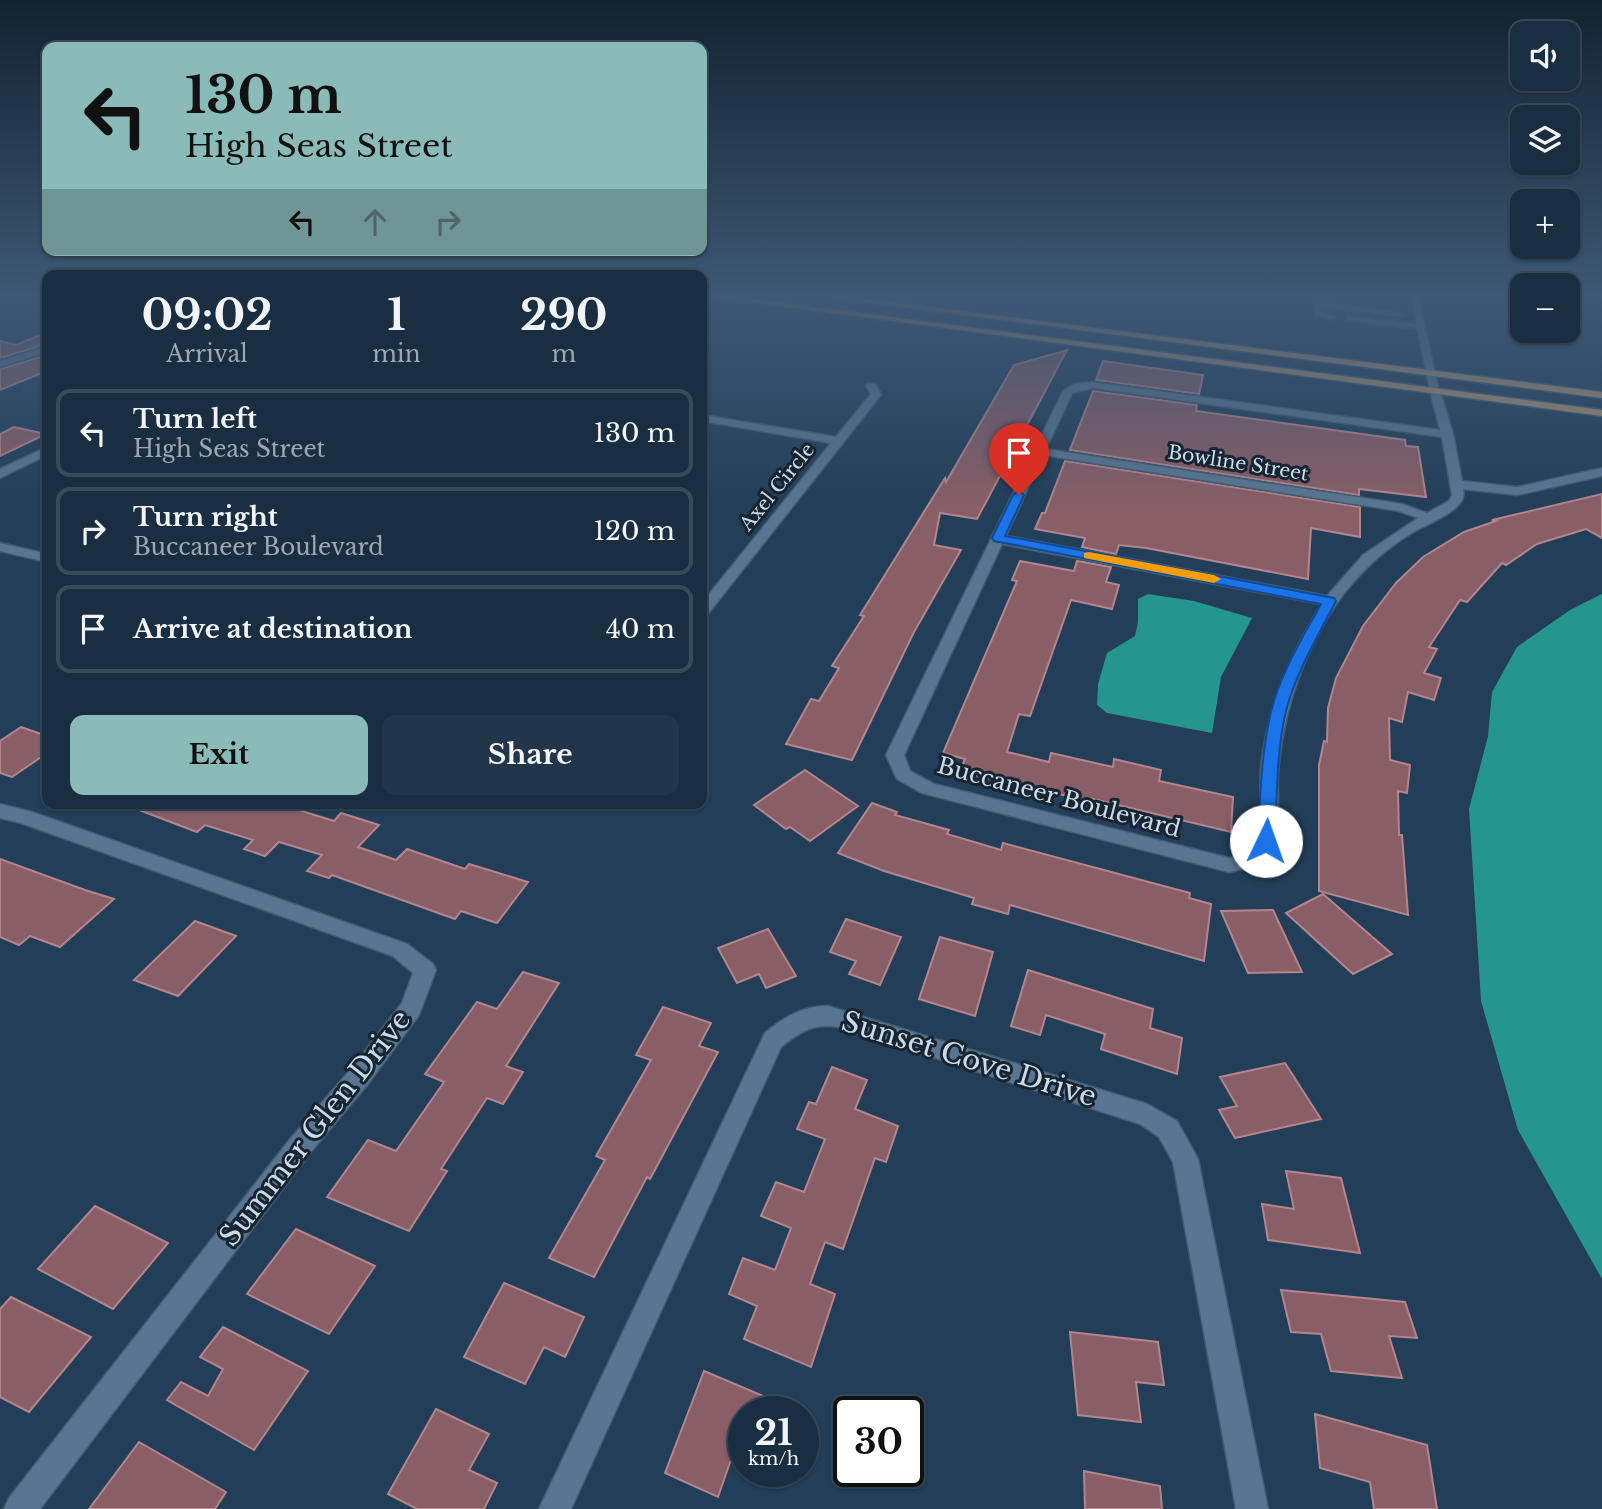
<!DOCTYPE html>
<meta charset="utf-8">
<style>
:root{--surface:#1a2e42;--page:#233649;--text:#f1f3f6;--muted:#9fa8b2;--line:#384a5b;--accent:#8bbbb9}
body{margin:0;font-family:"Libre Baskerville",serif;background:var(--page);color:var(--text);height:100vh;display:flex;flex-direction:column;font-size:26px;white-space:nowrap}
*{box-sizing:border-box;margin:0}
p{font-size:23px;color:var(--muted)}
.icon{flex:none;width:38px;height:38px;fill:none;stroke:currentColor;stroke-width:2;stroke-linecap:round;stroke-linejoin:round}
.map{position:relative;flex:1;overflow:hidden}
.sheet{position:absolute;left:42px;top:270px;width:665px;height:539px;display:flex;flex-direction:column;background:var(--surface);border-radius:14px;box-shadow:0 2px 5px #0004,0 0 0 2px var(--line)}
.sheet>*{flex:none}
.banner{position:absolute;left:42px;top:42px;width:665px;height:214px;border-radius:14px;box-shadow:0 2px 5px #0004,0 0 0 2px var(--line);background:#8bbbb9;color:#111;overflow:hidden}
.fabs{position:absolute;left:1510px;top:21px;display:grid;gap:14px}
.fabs a{display:grid;place-items:center;width:70px;height:70px;border-radius:14px;background:var(--surface);box-shadow:0 2px 5px #0004,0 0 0 2px var(--line);font-size:35px}
.speed{position:absolute;left:728px;top:1396px;display:flex;gap:14px;font-size:35px;font-weight:700;text-align:center}
.speed>*{display:grid;place-content:center;width:91px;height:91px;border-radius:50%;background:var(--surface);box-shadow:0 2px 5px #0004,0 0 0 2px var(--line);line-height:1}
.speed small{font-size:18px;font-weight:400}
.speed .limit{border:4px solid #111;border-radius:10px;background:#fff;color:#111}
.pin{position:absolute;display:grid;place-items:center;width:60px;height:60px;color:#fff;margin:-72px -30px;border-radius:50% 50% 50% 0;rotate:-45deg;box-shadow:0 0 7px #0007}
.pin .icon{rotate:45deg}
.me{position:absolute;width:77px;margin:-38px;rotate:3deg;stroke-linejoin:round;filter:drop-shadow(0 0 5px #0008)}
.turn{display:flex;align-items:center;gap:24px;height:147px;padding:0 28px;font-size:32px}
.turn .icon{width:91px;height:91px;stroke-width:2.5}
.turn b{display:block;font-size:49px;line-height:60px}
.lanes{display:flex;align-items:center;height:66px;padding:0 28px;background:#0003;justify-content:center;gap:35px;direction:ltr}
.lanes .off{opacity:.35}
.eta{display:flex;justify-content:space-evenly;align-items:center;height:119px;text-align:center}
.eta b{font-size:42px;font-weight:700;line-height:49px}
.button{display:flex;gap:14px;margin-top:auto;padding:14px 28px}
.button a{flex:1;height:80px;border-radius:14px;background:var(--accent);color:#111;font-size:28px;font-weight:700;line-height:80px;text-align:center}
.button a+a{background:var(--page);color:var(--text)}
ul{padding:0;list-style:none}
li{display:flex;align-items:center;gap:21px;height:88px;margin:0 14px 10px;padding:0 14px;border:4px solid var(--line);border-radius:14px}
li div{flex:1}
li b{display:block;font-size:26px}
li em{font-style:normal}
.map>svg:first-child{display:block}
</style>
<div class="map">
<svg width="1602" height="1509" viewBox="0 0 1602 1509">
<rect width="100%" height="100%" fill="#223e58"/>
<!-- water -->
<g fill="#24968d">
<polygon points="1148,594 1194,601 1252,618 1221,677 1212,733 1107,713 1097,705 1098,684 1107,653 1135,636 1138,622 1138,599"/>
<polygon points="1602,594 1602,1279 1518,1130 1481,1001 1469,809 1488,736 1492,692 1517,647 1570,610"/>
</g>
<!-- building -->
<g fill="#895e66" stroke="#b3858d" stroke-width="2">
<polygon points="47,332 47,344 0,358 0,341 16,345"/>
<polygon points="1067,350 977,519 940,513 934,545 961,550 914,632 852,760 786,744 811,699 819,701 839,668 832,666 864,616 860,615 945,478 946,482 1014,365"/>
<polygon points="47,355 47,371 0,390 0,369"/>
<polygon points="1103,361 1203,375 1199,394 1096,380"/>
<polygon points="1093,391 1197,405 1196,411 1405,440 1406,446 1418,447 1426,497 1359,489 1359,495 1070,450"/>
<polygon points="14,427 46,434 0,456 0,434"/>
<polygon points="1065,461 1360,507 1360,537 1311,528 1308,579 1146,548 1119,545 1116,554 1082,547 1085,538 1035,529 1042,513 1045,513"/>
<polygon points="1602,494 1602,538 1586,529 1537,544 1506,565 1502,563 1467,602 1460,600 1429,647 1437,649 1424,673 1441,678 1434,700 1408,692 1402,722 1389,718 1390,760 1410,765 1407,793 1398,791 1399,835 1402,835 1408,915 1319,891 1319,765 1324,741 1327,742 1328,708 1336,678 1363,626 1396,583 1423,557 1464,532 1496,521 1492,520"/>
<polygon points="1020,561 1074,571 1077,561 1111,567 1106,582 1119,585 1112,609 1071,600 1030,716 1019,714 1007,752 1049,762 1051,753 1113,767 1114,759 1161,770 1159,781 1233,797 1231,832 1089,798 1088,801 1025,786 1025,788 960,771 965,759 943,753 1017,581 1012,580"/>
<polygon points="21,727 47,736 47,753 12,777 0,773 0,741"/>
<polygon points="805,770 858,806 810,841 790,827 786,829 754,805"/>
<polygon points="126,803 276,803 334,821 341,813 379,825 358,847 396,860 407,849 465,869 469,864 528,882 497,923 461,911 455,919 332,875 329,878 307,871 322,855 279,842 265,856 244,849 253,840 205,825 197,832 126,805"/>
<polygon points="872,803 897,812 895,815 949,830 947,834 1001,850 1003,843 1190,893 1189,898 1211,904 1204,961 1010,905 1008,914 972,904 974,898 884,871 838,853"/>
<polygon points="0,859 85,890 114,899 60,947 30,936 19,945 0,937"/>
<polygon points="1323,894 1392,954 1353,974 1286,913"/>
<polygon points="1273,910 1280,925 1302,972 1248,973 1221,911"/>
<polygon points="846,919 901,937 880,985 849,974 856,961 830,952"/>
<polygon points="195,921 236,936 178,996 134,980"/>
<polygon points="768,929 796,976 766,988 759,974 737,983 718,948"/>
<polygon points="940,937 993,952 975,1016 919,999"/>
<polygon points="1028,970 1153,1009 1150,1028 1182,1038 1177,1074 1101,1049 1105,1034 1046,1015 1040,1035 1011,1026"/>
<polygon points="523,972 559,983 506,1066 523,1072 503,1104 487,1098 441,1169 447,1171 409,1231 327,1197 368,1140 396,1151 444,1082 425,1074 446,1045 477,1002 497,1009"/>
<polygon points="663,1007 711,1023 699,1046 718,1052 650,1179 647,1177 594,1277 549,1258 605,1160 596,1156 651,1060 636,1055"/>
<polygon points="1285,1063 1321,1119 1235,1138 1219,1110 1237,1106 1220,1077"/>
<polygon points="832,1067 867,1080 855,1109 898,1126 886,1162 875,1158 843,1249 825,1242 810,1284 835,1294 811,1367 744,1339 757,1306 729,1294 743,1258 775,1270 791,1228 761,1216 776,1182 804,1192 825,1139 797,1129 809,1102 816,1104"/>
<polygon points="1286,1171 1341,1178 1360,1253 1268,1240 1262,1204 1294,1209"/>
<polygon points="95,1206 168,1243 113,1309 38,1269"/>
<polygon points="296,1229 375,1266 329,1334 247,1294"/>
<polygon points="504,1283 584,1317 565,1357 544,1347 525,1384 464,1357"/>
<polygon points="1281,1290 1405,1302 1417,1338 1389,1336 1402,1378 1331,1371 1321,1334 1291,1332"/>
<polygon points="11,1297 91,1337 29,1412 0,1397 0,1309"/>
<polygon points="223,1327 308,1371 254,1450 167,1400 181,1382 208,1396 223,1369 200,1357"/>
<polygon points="1070,1332 1158,1342 1164,1385 1136,1382 1141,1422 1078,1415"/>
<polygon points="704,1371 801,1412 744,1412 744,1452 735,1448 718,1497 665,1473"/>
<polygon points="436,1409 489,1434 469,1470 497,1483 484,1509 417,1509 388,1494"/>
<polygon points="1315,1414 1427,1445 1437,1509 1374,1509 1370,1482 1320,1468"/>
<polygon points="139,1442 226,1492 215,1509 89,1509"/>
<polygon points="1084,1471 1160,1486 1162,1509 1085,1509"/>
</g>
<g fill="none" stroke-linecap="round" stroke-linejoin="round">
<defs>
<g id="lane">
<polygon points="1313,297 1319,297 1319,302 1404,314 1401,316 1320,306 1320,313 1333,316 1334,317 1331,319 1315,315"/>
<polygon points="1348,317 1422,325 1425,327 1422,329 1346,320 1346,318"/>
</g>
<g id="street">
<polygon points="47,346 47,352 0,367 0,361"/>
<path d="M1093,382L1440,430L1430,391L1435,388L1440,391L1453,434L1462,481L1517,487L1602,468V476L1517,495L1463,489C1464,494 1464,498 1460,503C1452,515 1423,526 1410,534C1381,552 1357,575 1337,603C1305,649 1285,706 1279,762C1274,806 1287,822 1263,865L1229,872L922,793L897,779L886,755L1063,391L1074,384ZM1093,388L1442,437L1452,495L1449,501L1427,513L1402,504L1046,449L1072,393ZM1043,455L1399,511L1418,518L1363,555L1327,596L1006,536ZM1002,544L1322,604C1291,652 1270,703 1262,759C1257,791 1267,825 1250,854L1229,858L934,784L910,771L904,755Z"/>
<polygon points="867,384 875,384 881,394 880,396 707,615 702,616 702,603 831,443 702,421 702,415 836,437 871,394 866,386"/>
<polygon points="47,447 47,455 0,478 0,469"/>
<polygon points="0,543 47,554 47,562 0,551"/>
<polygon points="0,804 32,812 407,944 433,964 436,970 419,1015 368,1084 309,1154 40,1509 4,1509 9,1498 291,1138 352,1068 402,1003 413,973 393,956 21,823 0,818"/>
<path d="M828,1006L1147,1104L1177,1121L1198,1159L1268,1509H1236L1173,1162L1159,1137L1140,1124L839,1027C813,1023 801,1031 781,1047L571,1509H539L765,1033C784,1017 803,1006 828,1006Z"/>
</g>
<polygon id="secondary" points="1411,297 1419,297 1439,393 1430,391"/>
<g id="primary">
<polygon points="713,297 739,297 1602,410 1602,416"/>
<polygon points="825,297 852,297 1602,392 1602,398"/>
</g>
</defs>
<!-- lane casing -->
<use href="#lane" stroke="#415b70" stroke-width="4"/>
<!-- street casing -->
<use href="#street" stroke="#415b70" stroke-width="3"/>
<!-- secondary casing -->
<use href="#secondary" stroke="#415b70" stroke-width="3"/>
<!-- primary casing -->
<use href="#primary" stroke="#415b70" stroke-width="3"/>
<!-- lane -->
<use href="#lane" fill="#587692" fill-rule="evenodd"/>
<!-- street -->
<use href="#street" fill="#587692" fill-rule="evenodd"/>
<!-- secondary -->
<use href="#secondary" fill="#587692" fill-rule="evenodd"/>
<!-- primary -->
<use href="#primary" fill="#b09370" fill-rule="evenodd"/>
</g>
<!-- sky -->
<linearGradient id="sky" x2="0" y2="1"><stop stop-color="#132230"/><stop offset="0.58" stop-color="#3e5875"/><stop offset="1" stop-color="#3e5875" stop-opacity="0"/></linearGradient>
<rect width="1602" height="509" fill="url(#sky)"/>
<!-- route -->
<path fill="#1a73e8" stroke="#114b97" stroke-width="2" d="M1019,491L1024,495L1005,536L1334,598L1336,601C1318,636 1296,672 1286,711C1276,753 1277,798 1275,841L1272,846H1260L1258,841C1260,798 1261,754 1271,712C1280,674 1303,637 1321,604L994,541L992,538L1013,495Z"/>
<!-- slow -->
<polygon fill="#f59e0b" points="1089,552 1214,575 1221,579 1214,583 1084,558 1084,553"/>
<g text-anchor="middle" dominant-baseline="central" stroke-width="6" stroke-linejoin="round" paint-order="stroke">
<!-- far-street labels -->
<g font-size="19" fill="#c9daea" stroke="#182430">
<text transform="translate(1238 463) rotate(9)">Bowline Street</text>
<text transform="translate(777 487) rotate(-51)">Axel Circle</text>
</g>
<!-- street labels -->
<g font-size="23" fill="#c9daea" stroke="#182430">
<text transform="translate(1059 797) rotate(15)">Buccaneer Boulevard</text>
</g>
<!-- near-street labels -->
<g font-size="28" fill="#c9daea" stroke="#182430">
<text transform="translate(969 1059) rotate(17)">Sunset Cove Drive</text>
<text transform="translate(315 1128) rotate(-52)">Summer Glen Drive</text>
</g>
</g>
</svg>
<div class="fabs">
<a><svg class="icon" aria-label="sound" viewBox="0 0 24 24"><path d="M4 9h4l5-4v14l-5-4H4zM17 9q2 3 0 6"/></svg></a>
<a><svg class="icon" aria-label="layers" viewBox="0 0 24 24"><path d="M12 4l9 5-9 5-9-5zM3 14l9 5 9-5"/></svg></a>
<a>+</a>
<a>−</a>
</div>
<div class="speed"><div>21<small>km/h</small></div><div class="limit">30</div></div>
<div class="pin" style="left:1019px;top:495px;background:#d93025"><svg class="icon" aria-label="arrive" viewBox="0 0 24 24"><path d="M6 21V4h12l-3 4 3 4H6"/></svg></div>
<svg class="me" style="left:1266px;top:841px" viewBox="-20 -20 40 40"><circle r="19" fill="#fff"/><path d="M0-13L10 11 0 6-10 11z" fill="#1a73e8"/></svg>
<div class="banner">
<div class="turn"><svg class="icon" aria-label="left" viewBox="0 0 24 24"><path d="M17 20v-9H6M10 6l-5 5 5 5"/></svg><div><b>130 m</b>High Seas Street</div></div>
<div class="lanes"><svg class="icon" aria-label="left" viewBox="0 0 24 24"><path d="M17 20v-9H6M10 6l-5 5 5 5"/></svg><svg class="icon off" aria-label="ahead" viewBox="0 0 24 24"><path d="M12 20V5M6 11l6-6 6 6"/></svg><svg class="icon off" aria-label="right" viewBox="0 0 24 24"><path d="M7 20v-9h11M14 6l5 5-5 5"/></svg></div>
</div>
<section class="sheet">
<div class="eta">
<div><b>09:02</b><p>Arrival</p></div>
<div><b>1</b><p>min</p></div>
<div><b>290</b><p>m</p></div>
</div>
<ul>
<li><svg class="icon" aria-label="left" viewBox="0 0 24 24"><path d="M17 20v-9H6M10 6l-5 5 5 5"/></svg><div><b>Turn left</b><p>High Seas Street</p></div><em>130 m</em></li>
<li><svg class="icon" aria-label="right" viewBox="0 0 24 24"><path d="M7 20v-9h11M14 6l5 5-5 5"/></svg><div><b>Turn right</b><p>Buccaneer Boulevard</p></div><em>120 m</em></li>
<li><svg class="icon" aria-label="arrive" viewBox="0 0 24 24"><path d="M6 21V4h12l-3 4 3 4H6"/></svg><div><b>Arrive at destination</b></div><em>40 m</em></li>
</ul>
<div class="button"><a>Exit</a><a>Share</a></div>
</section>
</div>
